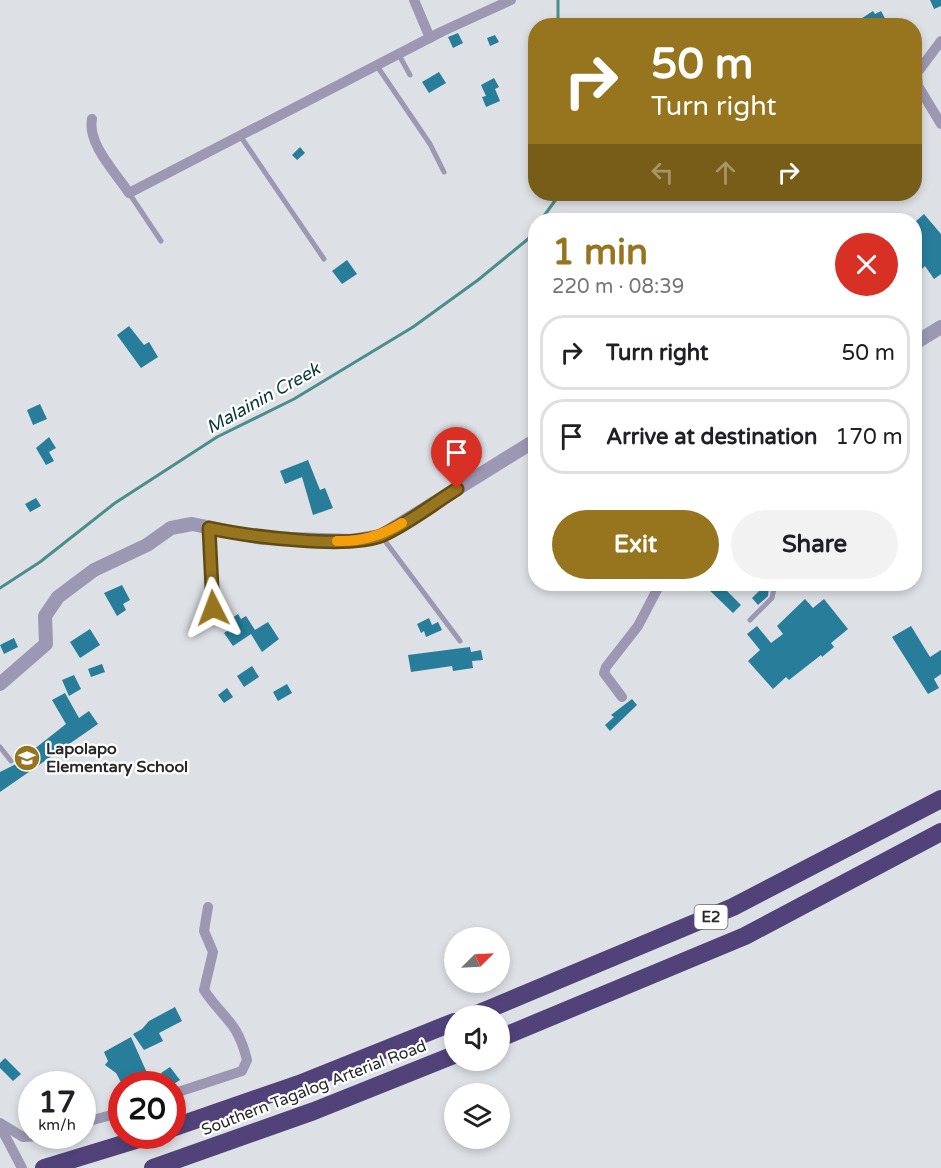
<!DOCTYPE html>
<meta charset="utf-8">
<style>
:root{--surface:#fff;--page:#f2f2f2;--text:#202124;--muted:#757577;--line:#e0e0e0;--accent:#97751f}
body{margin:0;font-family:"Varela Round",sans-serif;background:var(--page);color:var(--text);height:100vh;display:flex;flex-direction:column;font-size:22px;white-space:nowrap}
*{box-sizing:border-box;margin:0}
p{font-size:20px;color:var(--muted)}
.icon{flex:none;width:33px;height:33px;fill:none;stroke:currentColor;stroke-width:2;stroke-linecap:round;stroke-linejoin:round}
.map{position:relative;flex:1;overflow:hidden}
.drawer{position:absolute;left:528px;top:213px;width:394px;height:378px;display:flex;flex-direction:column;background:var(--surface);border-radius:24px;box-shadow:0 3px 9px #0003}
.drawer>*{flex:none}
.banner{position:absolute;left:528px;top:18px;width:394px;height:183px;border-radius:24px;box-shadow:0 3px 9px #0003;background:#97751f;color:#fff;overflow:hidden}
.needle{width:39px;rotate:66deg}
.fabs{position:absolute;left:444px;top:927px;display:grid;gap:12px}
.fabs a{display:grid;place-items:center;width:66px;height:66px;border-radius:50%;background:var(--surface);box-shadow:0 3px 9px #0003;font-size:30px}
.speed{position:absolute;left:18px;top:1071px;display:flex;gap:12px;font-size:30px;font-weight:700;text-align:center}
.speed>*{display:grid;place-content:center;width:78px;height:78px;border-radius:50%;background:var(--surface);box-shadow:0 3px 9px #0003;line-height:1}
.speed small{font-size:15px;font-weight:400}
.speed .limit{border:9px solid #d22;background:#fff;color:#111}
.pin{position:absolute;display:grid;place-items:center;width:51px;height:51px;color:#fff;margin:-62px -26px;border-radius:50% 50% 50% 0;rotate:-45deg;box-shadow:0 0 6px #0007}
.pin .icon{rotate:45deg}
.me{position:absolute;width:66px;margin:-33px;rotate:357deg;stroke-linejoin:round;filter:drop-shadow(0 0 4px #0008)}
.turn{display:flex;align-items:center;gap:21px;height:126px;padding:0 24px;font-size:27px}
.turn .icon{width:78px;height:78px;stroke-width:2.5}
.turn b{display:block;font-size:42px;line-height:51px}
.lanes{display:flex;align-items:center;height:57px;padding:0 24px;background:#0003;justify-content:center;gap:30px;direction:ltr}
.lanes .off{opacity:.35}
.round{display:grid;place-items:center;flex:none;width:63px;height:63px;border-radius:32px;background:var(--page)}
.headline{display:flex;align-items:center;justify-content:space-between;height:102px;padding:0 24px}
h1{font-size:36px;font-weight:700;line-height:45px;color:var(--accent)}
.primary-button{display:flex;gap:12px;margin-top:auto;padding:12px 24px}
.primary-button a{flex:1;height:69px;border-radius:36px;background:var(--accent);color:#fff;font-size:24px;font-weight:700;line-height:69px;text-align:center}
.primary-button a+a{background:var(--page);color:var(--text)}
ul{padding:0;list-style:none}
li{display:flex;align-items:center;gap:18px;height:75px;margin:0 12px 9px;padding:0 12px;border:3px solid var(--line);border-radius:24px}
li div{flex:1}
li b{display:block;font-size:22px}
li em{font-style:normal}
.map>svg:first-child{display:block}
</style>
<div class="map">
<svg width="941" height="1168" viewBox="0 0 941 1168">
<rect width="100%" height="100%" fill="#dde0e5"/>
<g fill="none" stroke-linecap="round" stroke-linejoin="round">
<!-- stream -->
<g stroke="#4a8e8a" stroke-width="3">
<polyline points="558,26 558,0"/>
<polyline points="541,220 557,198 557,194"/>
<polyline points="0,588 40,562 115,503 217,437 294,399 413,327 478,280 528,239 536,228"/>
</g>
</g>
<!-- building -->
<g fill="#277d9a">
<polygon points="930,0 941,0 941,6 934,9"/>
<polygon points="873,11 875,14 881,11 889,26 850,26"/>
<polygon points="458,33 463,43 453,48 448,37"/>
<polygon points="495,35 499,42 490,46 487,38"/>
<polygon points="439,72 446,83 429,93 422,82"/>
<polygon points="494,78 499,87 495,89 500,101 486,107 482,97 486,96 481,85"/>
<polygon points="300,147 305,153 297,160 292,155"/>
<polygon points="924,214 941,234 941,274 934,279 925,266 921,270 915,262 915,222"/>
<polygon points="347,260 357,274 342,284 332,271"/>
<polygon points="129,326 144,345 149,342 158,357 141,368 117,335"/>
<polygon points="40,404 47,419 33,425 27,410"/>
<polygon points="49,437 56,448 49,452 54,461 46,465 36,448"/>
<polygon points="308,460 320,490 325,488 333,508 313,515 302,477 285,484 280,471"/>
<polygon points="36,498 41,506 30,512 25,504"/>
<polygon points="703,584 720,584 741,605 733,613"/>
<polygon points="766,584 769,587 768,596 758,605 752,598"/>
<polygon points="122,585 130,600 123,604 126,610 117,616 104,593"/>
<polygon points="805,599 813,608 824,599 848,629 831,643 834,647 822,657 821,655 789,680 786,677 773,689 748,661 760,650 747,634 757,626 771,643 783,634 777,626"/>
<polygon points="238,614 241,619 246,616 255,630 268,622 279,639 262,652 251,634 233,646 224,633 233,627 229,620"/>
<polygon points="429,618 432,625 438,622 442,630 426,637 424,631 421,633 417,624"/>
<polygon points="911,626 930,657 941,650 941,674 934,679 939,688 928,694 892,637"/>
<polygon points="90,629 100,645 80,658 70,642"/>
<polygon points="14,638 18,647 4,654 0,645"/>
<polygon points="470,647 471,652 481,650 483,660 472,661 473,668 453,671 452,666 411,672 408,655"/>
<polygon points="102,664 105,672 91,677 88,669"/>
<polygon points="252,666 259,677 244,687 237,676"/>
<polygon points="74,675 81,689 69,696 62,680"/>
<polygon points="287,684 292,693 278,701 273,692"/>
<polygon points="227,688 233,697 224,703 218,695"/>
<polygon points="65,693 79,718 89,711 98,724 0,792 0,772 14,765 66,724 52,700"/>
<polygon points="632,699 637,705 610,731 605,725 614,717 611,715"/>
<polygon points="175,1007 182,1021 159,1033 163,1041 144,1050 133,1034 142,1029 149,1021"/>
<polygon points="131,1037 152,1084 122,1084 116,1073 105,1065 108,1061 104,1052"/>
<polygon points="5,1058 21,1074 13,1081 0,1068 0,1063"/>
<polygon points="170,1067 180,1080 172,1085 161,1073"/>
<polygon points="32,1108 32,1119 24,1123 20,1114"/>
</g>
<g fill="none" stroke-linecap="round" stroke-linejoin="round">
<!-- service -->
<g stroke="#9c97b2" stroke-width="5">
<polyline points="399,55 410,75"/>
<polyline points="377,66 430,144 444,172"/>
<polyline points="241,137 324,259"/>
<polyline points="129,193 161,241"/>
<polyline points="209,529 213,608"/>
<polyline points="382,537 460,641"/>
<polyline points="750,620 772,598 775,584"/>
<polyline points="0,747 11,761"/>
</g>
<!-- minor -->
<g stroke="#9c97b2" stroke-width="10">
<polyline points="414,0 430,38"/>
<polyline points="941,41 917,73 918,86 941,124"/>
<path d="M92,119C87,144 116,173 129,193L443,31L511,0"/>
<polyline points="622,697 604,673 606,667 638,626 660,584"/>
<path d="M172,1094L242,1071L247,1060C237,1020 224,1020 204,990L213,952L204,931L208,907"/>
<polyline points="0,1123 23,1137 40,1136"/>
<polyline points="82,1123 122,1112"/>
<polyline points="0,1126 22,1168"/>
</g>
<!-- tertiary -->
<g stroke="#9c97b2" stroke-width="14">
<polyline points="915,343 941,327"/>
<polyline points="0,684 46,644 45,616 58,597 94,570 147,545 171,528 192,524 262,538 352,541 381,536 536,440"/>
</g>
<!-- motorway -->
<g stroke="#51437a" stroke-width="18">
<polyline points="472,1016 733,907 941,799"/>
<polyline points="500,1038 745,936 941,832"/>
<polyline points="172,1128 299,1084 454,1022"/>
<polyline points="44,1168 149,1136"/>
<polyline points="153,1168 314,1111 454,1055"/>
</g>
</g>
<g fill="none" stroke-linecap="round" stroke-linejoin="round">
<defs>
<path id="route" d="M213,608L209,528C246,536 350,550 383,535C409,523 433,504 457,489"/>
</defs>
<!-- route casing -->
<use href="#route" stroke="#624c14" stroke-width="15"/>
<!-- route -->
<use href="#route" stroke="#97751f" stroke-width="10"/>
<!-- slow -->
<path stroke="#f59e0b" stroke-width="10" d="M337,541C361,542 381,536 402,523"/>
</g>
<!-- icons -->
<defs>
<symbol id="school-disc" viewBox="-11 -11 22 22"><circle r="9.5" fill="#97751f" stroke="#fff"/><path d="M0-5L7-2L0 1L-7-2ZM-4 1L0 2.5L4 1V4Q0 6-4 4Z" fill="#fff"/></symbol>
</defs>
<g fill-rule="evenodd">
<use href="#school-disc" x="12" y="743" width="30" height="30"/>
</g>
<g text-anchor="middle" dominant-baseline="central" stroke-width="4.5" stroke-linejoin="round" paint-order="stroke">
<!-- shield labels -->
<rect fill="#fff" stroke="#68696b" stroke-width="1.5" x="694.5" y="905" width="33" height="24" rx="4.5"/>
<g font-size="15" font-weight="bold" fill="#28292b">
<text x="711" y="917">E2</text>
</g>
<!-- poi labels -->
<g font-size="16" font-weight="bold" fill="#28292b" stroke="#fff" text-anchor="start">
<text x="46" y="749">Lapolapo<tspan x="46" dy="18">Elementary School</tspan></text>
</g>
<!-- street labels -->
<g font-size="16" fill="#28292b" stroke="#fff">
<text transform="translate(314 1088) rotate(-21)">Southern Tagalog Arterial Road</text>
</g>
<!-- water labels -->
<g font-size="18" font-style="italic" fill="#093836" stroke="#fff">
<text transform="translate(263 398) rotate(-29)">Malainin Creek</text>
</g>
</g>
</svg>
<div class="fabs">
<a><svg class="needle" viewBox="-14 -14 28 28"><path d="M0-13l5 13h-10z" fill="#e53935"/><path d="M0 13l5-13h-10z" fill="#757577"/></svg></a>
<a><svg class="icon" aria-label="sound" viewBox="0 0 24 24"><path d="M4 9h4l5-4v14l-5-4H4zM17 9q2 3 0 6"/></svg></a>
<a><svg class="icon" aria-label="layers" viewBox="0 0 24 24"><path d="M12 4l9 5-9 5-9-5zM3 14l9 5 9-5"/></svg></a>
</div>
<div class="speed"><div>17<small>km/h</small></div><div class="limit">20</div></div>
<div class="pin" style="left:457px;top:489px;background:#d93025"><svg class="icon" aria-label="arrive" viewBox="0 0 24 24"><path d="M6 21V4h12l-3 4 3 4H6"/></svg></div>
<svg class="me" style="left:213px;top:608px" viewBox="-20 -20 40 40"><path d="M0-17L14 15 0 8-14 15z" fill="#97751f" stroke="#fff" stroke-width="4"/></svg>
<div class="banner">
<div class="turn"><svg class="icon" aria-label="right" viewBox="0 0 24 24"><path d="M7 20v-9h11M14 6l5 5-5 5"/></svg><div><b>50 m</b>Turn right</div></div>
<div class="lanes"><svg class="icon off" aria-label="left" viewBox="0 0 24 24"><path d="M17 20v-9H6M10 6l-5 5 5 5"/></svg><svg class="icon off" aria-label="ahead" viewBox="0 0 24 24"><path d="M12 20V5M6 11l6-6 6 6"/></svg><svg class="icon" aria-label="right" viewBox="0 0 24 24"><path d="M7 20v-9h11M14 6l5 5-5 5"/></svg></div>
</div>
<section class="drawer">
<div class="headline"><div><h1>1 min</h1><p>220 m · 08:39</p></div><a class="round" style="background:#d93025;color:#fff"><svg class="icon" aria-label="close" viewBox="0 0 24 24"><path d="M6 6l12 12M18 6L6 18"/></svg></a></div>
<ul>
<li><svg class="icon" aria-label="right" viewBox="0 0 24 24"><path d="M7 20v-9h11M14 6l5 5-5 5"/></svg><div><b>Turn right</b></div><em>50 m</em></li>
<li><svg class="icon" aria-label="arrive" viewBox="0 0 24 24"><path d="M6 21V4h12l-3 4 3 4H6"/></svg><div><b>Arrive at destination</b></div><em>170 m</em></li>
</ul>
<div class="primary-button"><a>Exit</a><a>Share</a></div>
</section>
</div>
